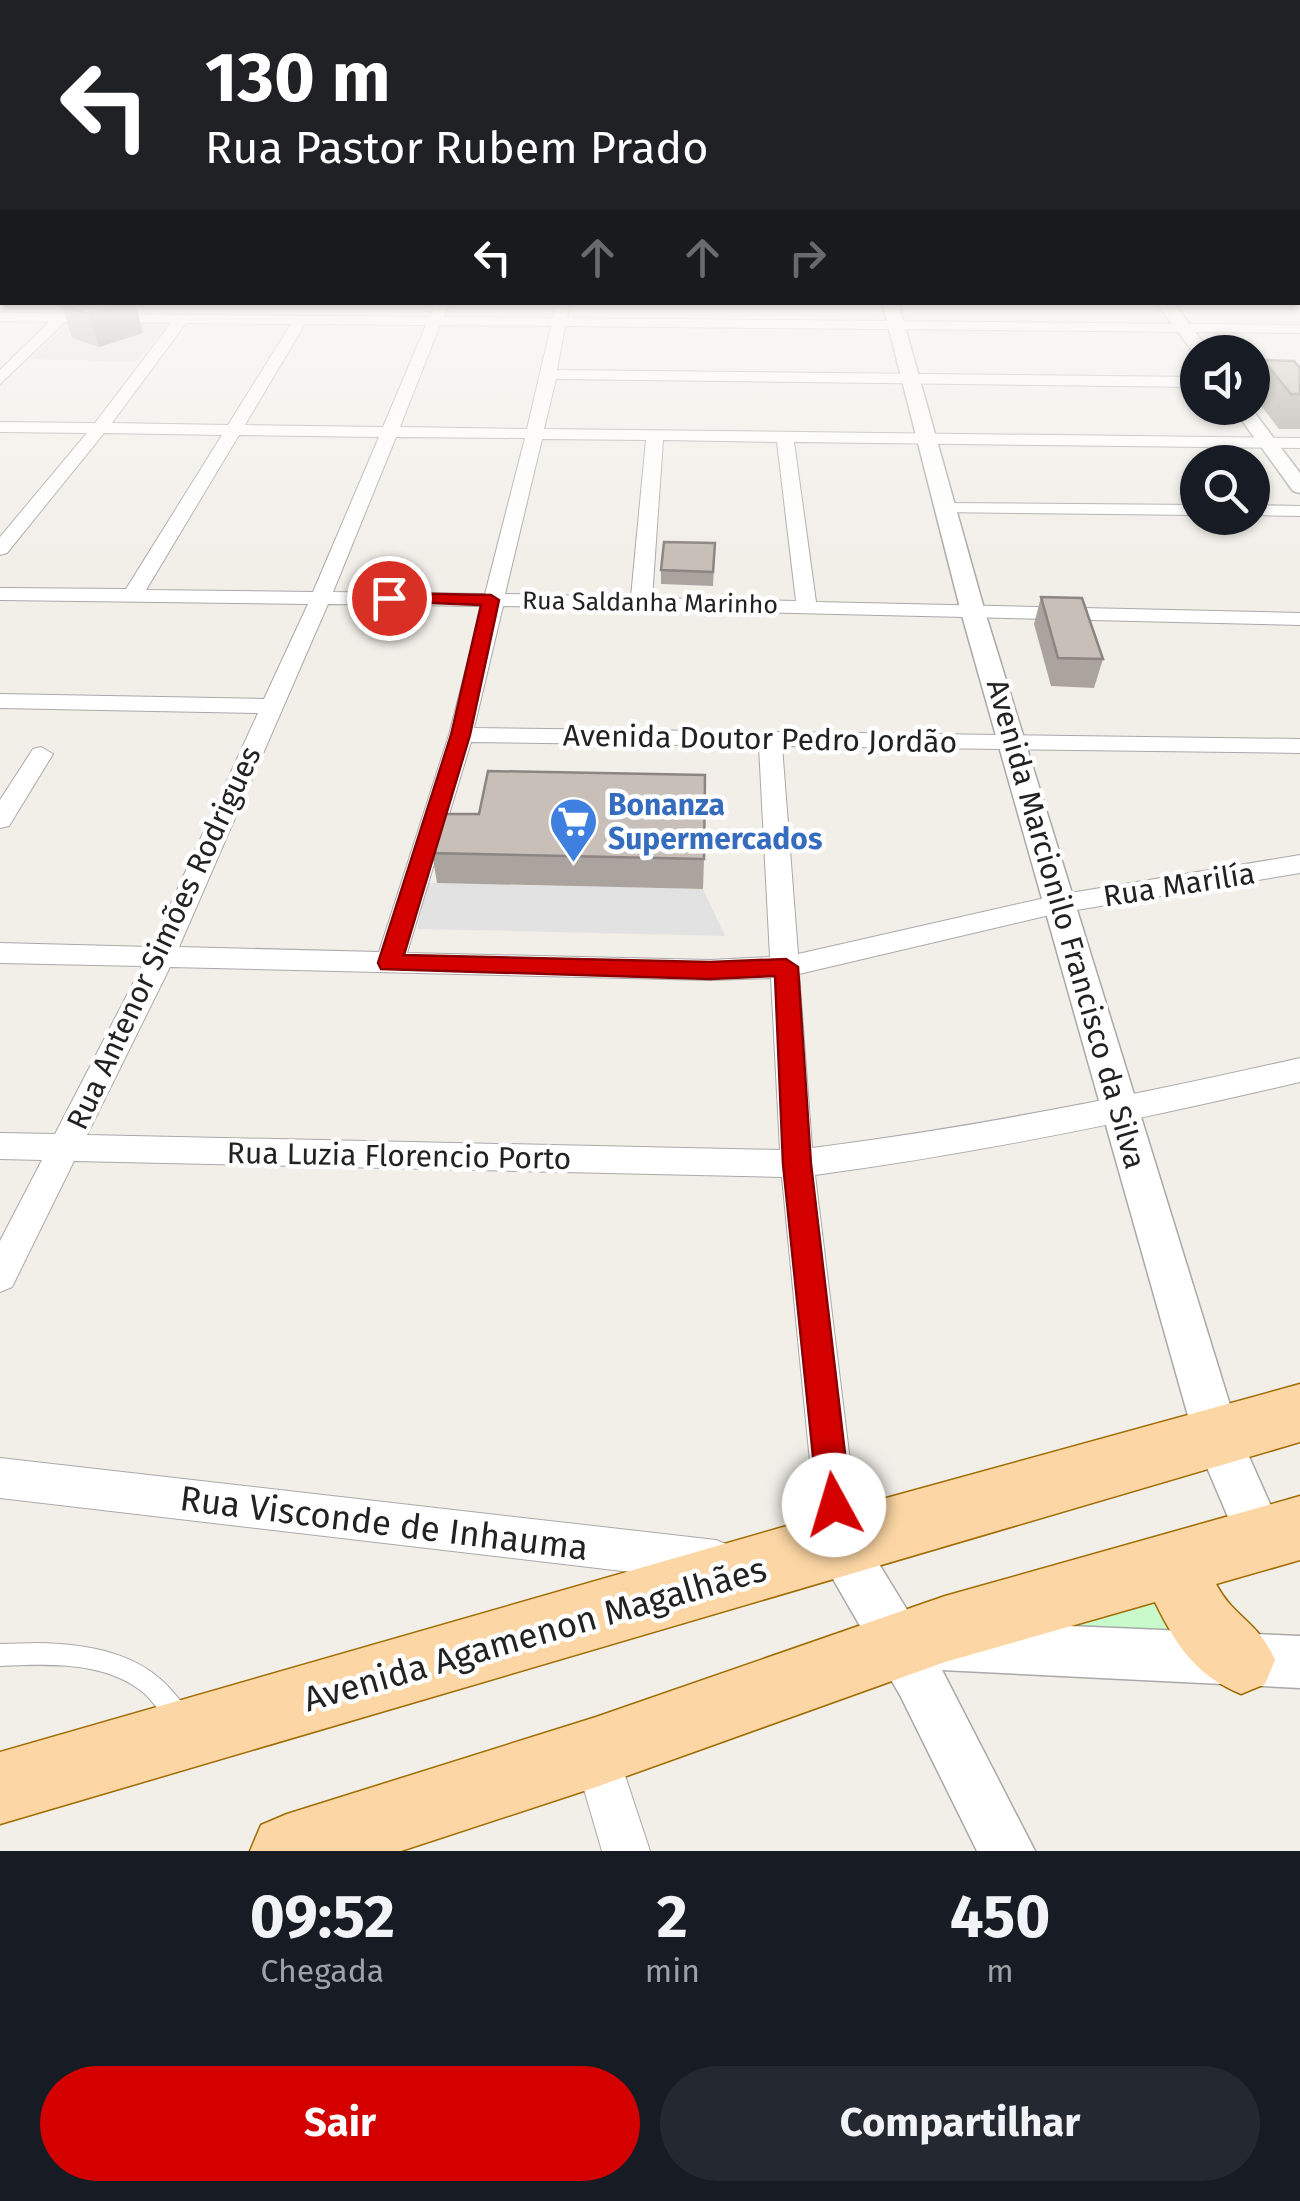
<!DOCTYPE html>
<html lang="pt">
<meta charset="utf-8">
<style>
:root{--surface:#171b24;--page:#242831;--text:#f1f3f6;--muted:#9ea1a6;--accent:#d40000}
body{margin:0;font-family:"Fira Sans",sans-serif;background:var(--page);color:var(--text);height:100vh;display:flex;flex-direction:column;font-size:38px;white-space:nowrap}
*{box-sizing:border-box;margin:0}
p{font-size:32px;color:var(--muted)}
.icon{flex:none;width:55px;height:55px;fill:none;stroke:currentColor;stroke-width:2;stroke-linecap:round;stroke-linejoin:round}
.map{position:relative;height:1851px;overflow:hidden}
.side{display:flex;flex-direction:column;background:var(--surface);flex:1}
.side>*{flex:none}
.banner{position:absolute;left:0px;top:0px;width:1300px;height:305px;box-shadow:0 2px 8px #0004;background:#202124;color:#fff;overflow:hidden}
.tools{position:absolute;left:1180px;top:335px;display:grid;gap:20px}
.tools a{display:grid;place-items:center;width:90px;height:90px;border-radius:50%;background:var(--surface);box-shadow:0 2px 8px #0004;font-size:50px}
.pin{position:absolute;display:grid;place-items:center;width:85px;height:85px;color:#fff;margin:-42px;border:5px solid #fff;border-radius:50%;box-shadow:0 2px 10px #0007}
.me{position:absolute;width:110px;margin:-55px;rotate:354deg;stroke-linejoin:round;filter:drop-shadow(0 0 8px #0008)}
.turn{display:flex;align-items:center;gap:35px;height:210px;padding:0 40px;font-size:45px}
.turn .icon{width:130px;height:130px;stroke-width:2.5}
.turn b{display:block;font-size:70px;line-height:85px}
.lanes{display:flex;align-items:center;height:95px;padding:0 40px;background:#0003;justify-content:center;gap:50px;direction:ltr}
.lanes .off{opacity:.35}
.eta{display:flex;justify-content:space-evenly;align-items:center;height:170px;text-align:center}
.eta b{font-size:60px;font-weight:700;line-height:70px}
.cta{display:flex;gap:20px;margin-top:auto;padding:20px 40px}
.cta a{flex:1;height:115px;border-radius:60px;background:var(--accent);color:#fff;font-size:40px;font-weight:700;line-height:115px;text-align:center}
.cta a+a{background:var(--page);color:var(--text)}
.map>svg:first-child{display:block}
</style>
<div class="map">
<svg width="1300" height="1851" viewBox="0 0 1300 1851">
<rect width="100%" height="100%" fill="#f2efe9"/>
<!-- residential -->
<polygon fill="#e0dfdf" points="74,318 172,320 136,362 30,359"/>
<!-- park -->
<polygon fill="#c8facc" points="1167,1588 1186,1633 1014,1633"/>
<!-- parking -->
<polygon fill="#e2e2e2" points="427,883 703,889 725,936 417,929"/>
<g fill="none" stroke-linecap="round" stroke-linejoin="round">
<!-- river -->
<polygon fill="#aad3df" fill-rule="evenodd" points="0,296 2,302 10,305 0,306"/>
<defs>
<path id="service" d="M38,1643C87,1644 140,1652 173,1692C180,1700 187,1707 191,1717L188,1725L180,1728C163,1721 155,1701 140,1690C101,1661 46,1664 0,1666V1644Z"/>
<g id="minor">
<path d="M436,302H450L444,317L553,318L556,302H570L567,318L1300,325V333L565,326L557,370L1198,377V387L556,379L544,429L1300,438V448L794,442L816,602L1300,613V625L503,606L474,728L1300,739V753L782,746L798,954L1058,895L1300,855V873L1058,913L799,974L812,1148C977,1127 1138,1095 1300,1058V1082C1139,1120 979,1153 815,1175L860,1543L854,1558L839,1564L824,1558L818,1543L782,1177L74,1161L12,1287L0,1292V1241L42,1160L0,1159V1133L55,1134L142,966L0,963V943L151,947L258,713L0,708V694L264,699L308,604L0,600V588L126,589L222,435L104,433L7,553L0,555V537L87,433L0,432V422L95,423L171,323L65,322L0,384V370L49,322L0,321V313L430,317ZM186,323L291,324L228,425L112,423ZM305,324L426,325L383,427L245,425ZM440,325L551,326L527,429L400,427ZM239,435L379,437L313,592L146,590ZM396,437L525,438L485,594L333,592ZM542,439L646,440L631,597L505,594ZM663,440L777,442L796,601L652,598ZM328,604L482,606L449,735L379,952L179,947ZM471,742L759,746L770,957L710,960L407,953ZM170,967L710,980L771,978L780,1150L87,1135Z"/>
<rect x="1252" y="377" width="48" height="10"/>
<polygon points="944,503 1198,505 1198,515 938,512 935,508"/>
<polygon points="1252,505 1300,506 1300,516 1252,515"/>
<polygon points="41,747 53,754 9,826 0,828 0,800 33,749"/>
<polygon points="0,1458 716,1540 731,1546 737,1561 731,1576 716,1582 0,1498"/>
<polygon points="596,1729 612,1736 650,1851 602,1851 573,1752 580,1736"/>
</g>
<g id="tertiary">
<polygon points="882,302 898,302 985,612 1239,1434 1286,1540 1279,1557 1262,1564 1245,1557 1194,1437 961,612"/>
<polygon points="1156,302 1173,302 1210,352 1196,356"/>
<polygon points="1233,408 1251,408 1300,473 1300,493 1293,491"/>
<polygon points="839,1519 856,1526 926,1641 931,1629 949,1621 1300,1636 1300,1688 942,1670 1035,1851 977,1851 901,1697 822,1560 815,1543 822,1526"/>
</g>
<g id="primary">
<polygon points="1300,1384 1300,1442 0,1824 0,1752 839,1511"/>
<path d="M1300,1496V1560L1216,1584C1233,1617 1259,1622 1275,1660L1265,1684L1241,1694C1195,1675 1176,1645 1155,1602L945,1662L596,1787L401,1851H250L261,1825L287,1814L596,1717L945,1596Z"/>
</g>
</defs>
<!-- service casing -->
<use href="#service" stroke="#a9a9a9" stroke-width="2"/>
<!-- minor casing -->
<use href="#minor" stroke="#a9a9a9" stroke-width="2"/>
<!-- tertiary casing -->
<use href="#tertiary" stroke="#a9a9a9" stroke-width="3"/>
<!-- primary casing -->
<use href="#primary" stroke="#a06b00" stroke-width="3"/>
<!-- service -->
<use href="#service" fill="#fff" fill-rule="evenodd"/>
<!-- minor -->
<use href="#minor" fill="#fff" fill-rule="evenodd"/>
<!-- tertiary -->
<use href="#tertiary" fill="#fff" fill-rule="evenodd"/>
<!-- primary -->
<use href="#primary" fill="#fcd6a4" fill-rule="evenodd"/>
</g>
<!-- wall -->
<g fill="#aba49e">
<polygon points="68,302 143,333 99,347 72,338 62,306"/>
<polygon points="1263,360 1300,368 1300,429 1279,429 1252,394"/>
<polygon points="715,543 713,586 661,584 661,570"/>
<polygon points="1041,597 1103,659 1094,688 1051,686 1034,624"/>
<polygon points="432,853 704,859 703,889 437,883"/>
</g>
<!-- shaded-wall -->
<polygon fill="#8b8681" points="129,302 135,302 143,333 99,347 89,314"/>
<!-- building -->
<g fill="#c7bfb8" stroke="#8b8681" stroke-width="2.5">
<polygon points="68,302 129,302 89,314 62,306"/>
<polygon points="1263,360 1294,361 1300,368 1300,394 1291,394"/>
<polygon points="664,542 715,543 713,572 661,570"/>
<polygon points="1041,597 1082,598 1103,659 1058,658"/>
<polygon points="488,771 705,775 704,859 432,853 442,814 479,814"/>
</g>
<!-- sky -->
<linearGradient id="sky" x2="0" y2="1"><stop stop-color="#8fc0e4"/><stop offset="0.53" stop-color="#f9f8f5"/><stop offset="1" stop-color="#f9f8f5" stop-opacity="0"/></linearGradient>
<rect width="1300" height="555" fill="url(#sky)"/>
<!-- route -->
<polygon fill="#d40000" stroke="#8a0000" stroke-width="2.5" points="389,593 491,595 499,600 470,735 404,955 710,962 786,959 798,967 811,1164 851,1505 846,1517 834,1522 823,1517 818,1505 783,1164 775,976 710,979 381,969 378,963 451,735 481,605 383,601 383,594"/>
<!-- icons -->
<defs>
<symbol id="supermarket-pin" viewBox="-11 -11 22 30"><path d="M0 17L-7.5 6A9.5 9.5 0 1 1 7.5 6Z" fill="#3f7fe0" stroke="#fff"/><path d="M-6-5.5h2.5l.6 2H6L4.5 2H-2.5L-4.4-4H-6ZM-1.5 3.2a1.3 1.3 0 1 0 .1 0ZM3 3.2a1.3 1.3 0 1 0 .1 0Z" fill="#fff"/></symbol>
</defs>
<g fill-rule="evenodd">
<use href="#supermarket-pin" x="546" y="794" width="55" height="75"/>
</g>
<g text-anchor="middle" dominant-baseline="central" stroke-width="9" stroke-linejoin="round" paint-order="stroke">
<!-- far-street labels -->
<g font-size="25" fill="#222" stroke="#fff">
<text transform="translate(650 603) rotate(1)">Rua Saldanha Marinho</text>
</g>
<!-- street labels -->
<g font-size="30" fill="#222" stroke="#fff">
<text transform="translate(760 739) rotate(1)">Avenida Doutor Pedro Jordão</text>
<text transform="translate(1179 885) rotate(-9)">Rua Marilía</text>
<text transform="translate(1066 924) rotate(74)">Avenida Marcionilo Francisco da Silva</text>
<text transform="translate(164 938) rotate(-65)">Rua Antenor Simões Rodrigues</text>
<text transform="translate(399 1156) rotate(1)">Rua Luzia Florencio Porto</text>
</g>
<!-- shop labels -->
<g font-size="30" font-weight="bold" fill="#366cbe" stroke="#fff" text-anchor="start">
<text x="608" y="805">Bonanza<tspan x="608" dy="34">Supermercados</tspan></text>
</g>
<!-- near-street labels -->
<g font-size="35" fill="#222" stroke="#fff">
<text transform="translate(384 1523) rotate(7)">Rua Visconde de Inhauma</text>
<text transform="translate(535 1634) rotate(-16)">Avenida Agamenon Magalhães</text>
</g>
</g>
</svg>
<div class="tools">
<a><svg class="icon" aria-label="sound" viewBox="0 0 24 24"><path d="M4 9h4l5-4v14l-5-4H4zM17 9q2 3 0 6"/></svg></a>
<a><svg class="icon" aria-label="search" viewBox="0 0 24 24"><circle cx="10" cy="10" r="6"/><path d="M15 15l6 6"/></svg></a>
</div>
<div class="pin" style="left:389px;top:598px;background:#d93025"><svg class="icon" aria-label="arrive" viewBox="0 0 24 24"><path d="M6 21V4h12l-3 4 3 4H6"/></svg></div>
<svg class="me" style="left:834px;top:1505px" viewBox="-20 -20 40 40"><circle r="19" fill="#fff"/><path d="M0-13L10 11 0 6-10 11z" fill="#d40000"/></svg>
<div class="banner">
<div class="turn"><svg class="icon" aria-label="left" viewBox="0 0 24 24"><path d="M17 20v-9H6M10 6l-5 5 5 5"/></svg><div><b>130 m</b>Rua Pastor Rubem Prado</div></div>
<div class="lanes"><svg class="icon" aria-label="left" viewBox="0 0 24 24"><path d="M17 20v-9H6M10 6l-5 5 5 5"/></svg><svg class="icon off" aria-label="ahead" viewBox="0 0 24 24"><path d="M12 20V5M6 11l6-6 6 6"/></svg><svg class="icon off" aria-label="ahead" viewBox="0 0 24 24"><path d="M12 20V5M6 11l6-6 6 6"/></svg><svg class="icon off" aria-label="right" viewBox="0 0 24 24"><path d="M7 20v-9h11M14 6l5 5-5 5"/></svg></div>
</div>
</div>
<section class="side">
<div class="eta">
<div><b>09:52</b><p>Chegada</p></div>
<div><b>2</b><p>min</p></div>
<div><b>450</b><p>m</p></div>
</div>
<div class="cta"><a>Sair</a><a>Compartilhar</a></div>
</section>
